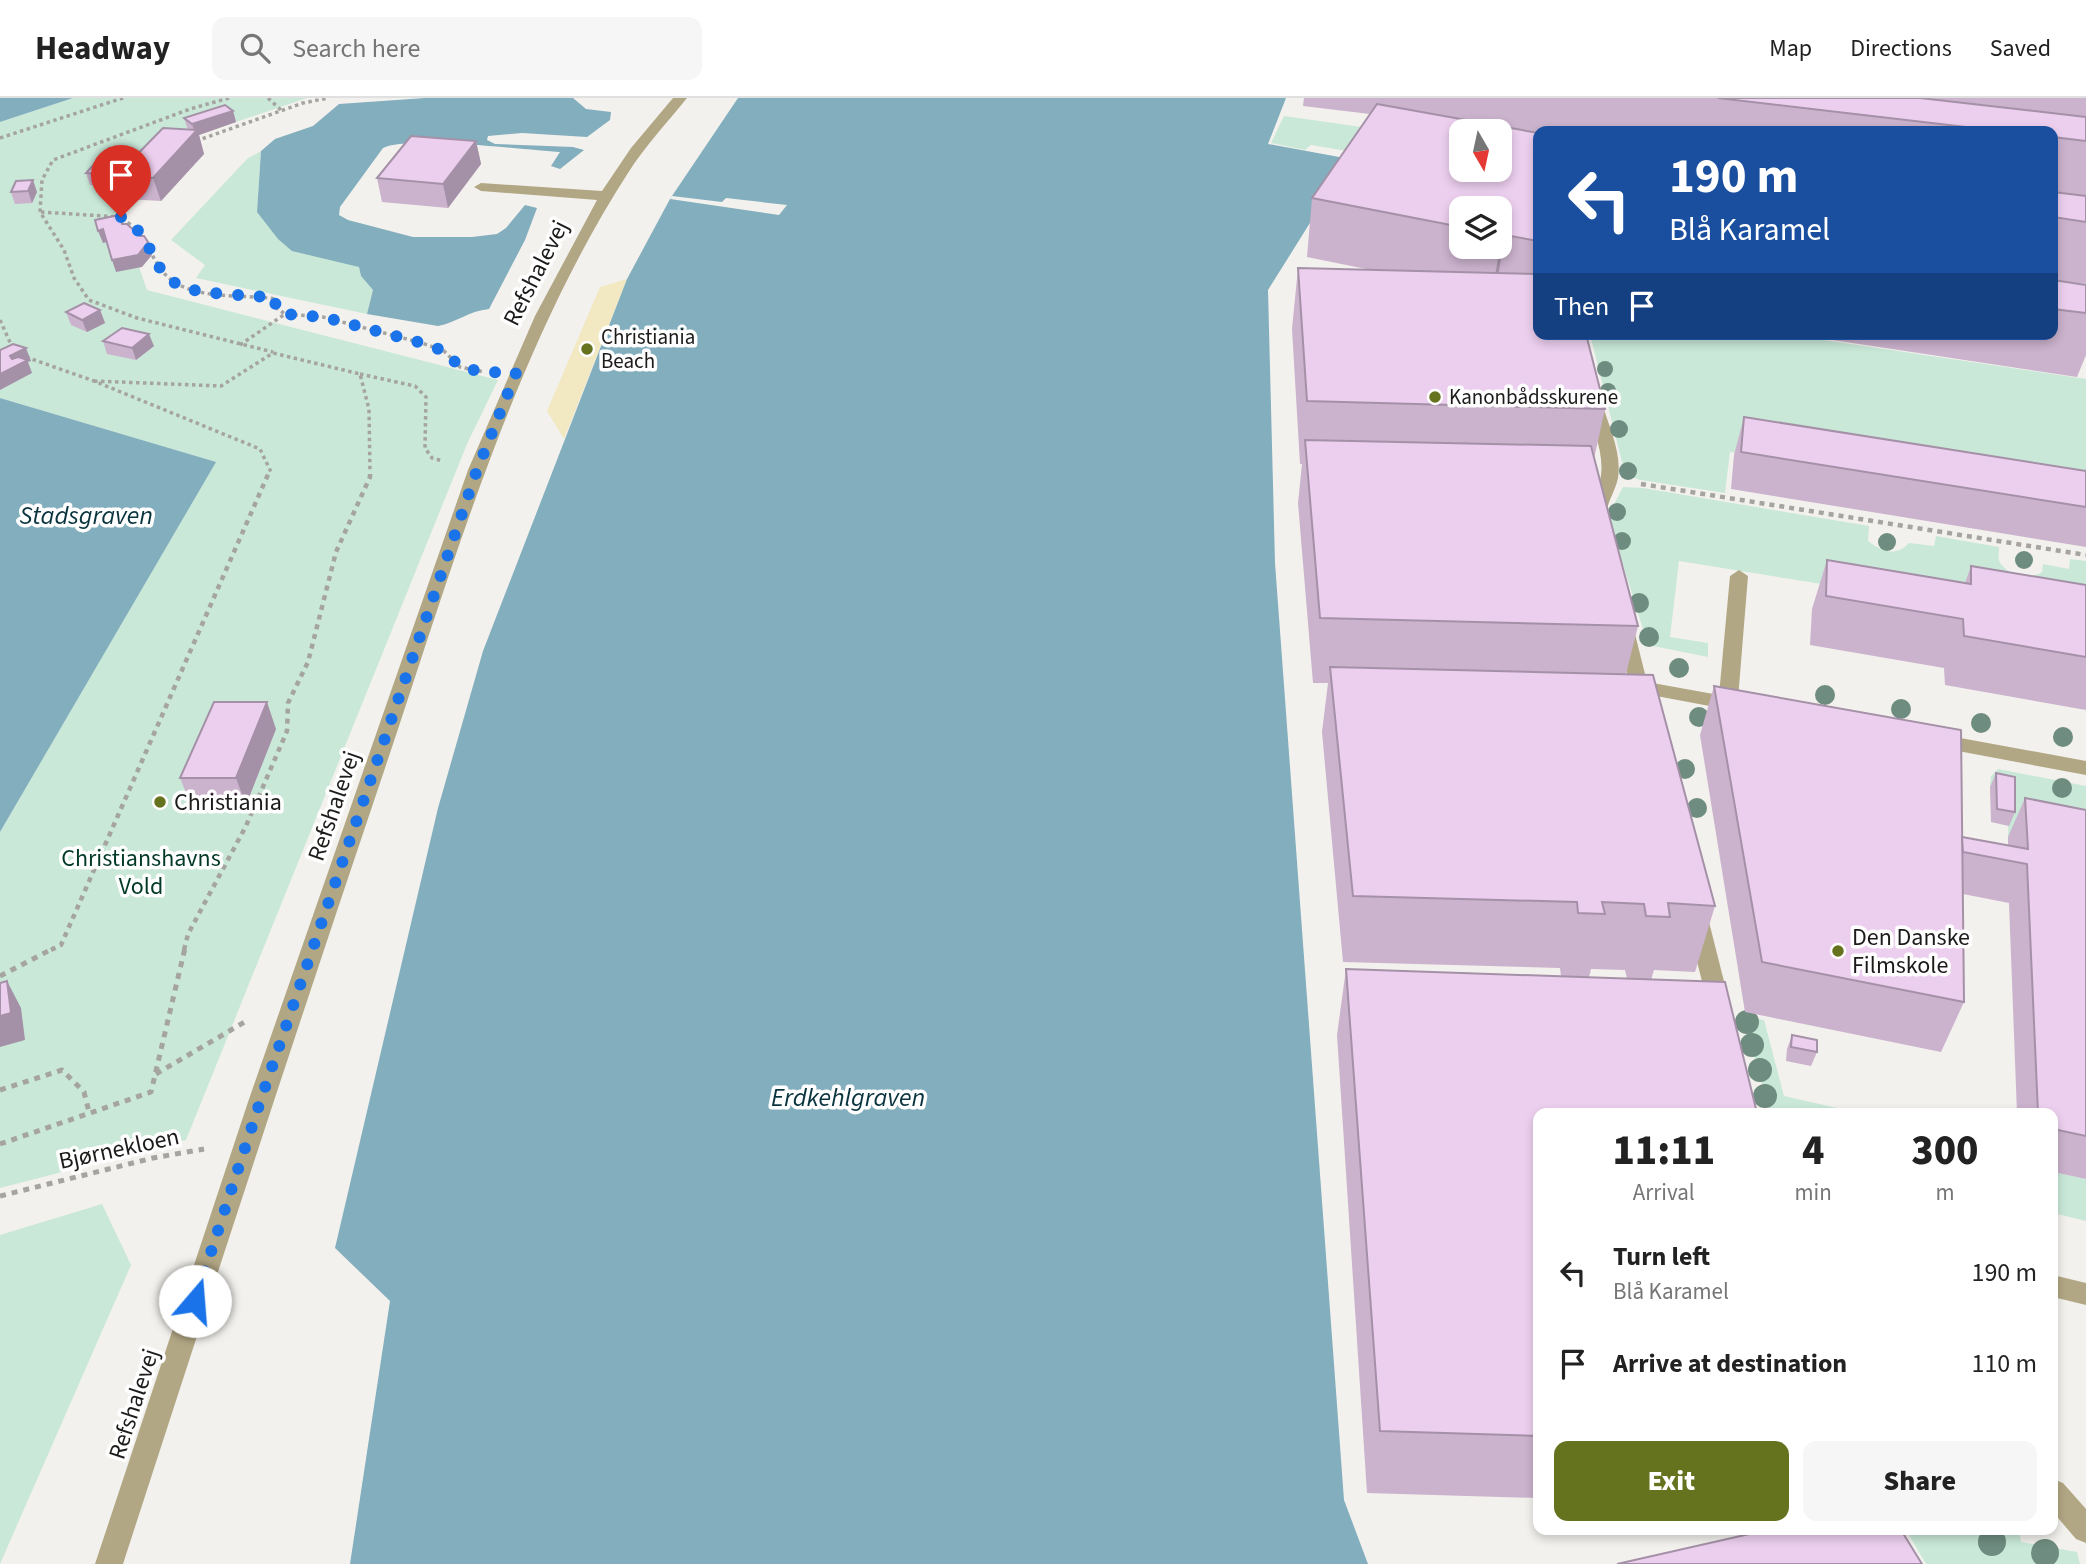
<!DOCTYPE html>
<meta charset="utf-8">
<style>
:root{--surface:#fff;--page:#f6f6f6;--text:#222;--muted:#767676;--line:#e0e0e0;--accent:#65731f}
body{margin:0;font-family:"Source Sans 3",sans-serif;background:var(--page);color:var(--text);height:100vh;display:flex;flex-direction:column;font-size:26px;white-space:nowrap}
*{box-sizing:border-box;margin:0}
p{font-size:23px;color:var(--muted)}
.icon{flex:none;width:38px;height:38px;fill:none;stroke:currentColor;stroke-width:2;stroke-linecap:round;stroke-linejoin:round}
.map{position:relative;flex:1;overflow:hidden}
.panel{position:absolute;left:1533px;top:1010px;width:525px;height:427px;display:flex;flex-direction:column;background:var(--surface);border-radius:14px;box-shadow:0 4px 10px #0003}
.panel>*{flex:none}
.hud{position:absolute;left:1533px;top:28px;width:525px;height:214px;border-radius:14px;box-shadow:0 4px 10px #0003;background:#1a4fa0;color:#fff;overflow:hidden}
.needle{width:46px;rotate:171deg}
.buttons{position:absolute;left:1449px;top:21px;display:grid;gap:14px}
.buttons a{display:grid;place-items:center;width:63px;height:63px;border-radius:14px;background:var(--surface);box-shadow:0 4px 10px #0003;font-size:35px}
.pin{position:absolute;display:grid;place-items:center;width:60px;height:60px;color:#fff;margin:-72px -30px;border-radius:50% 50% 50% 0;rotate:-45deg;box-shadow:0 0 7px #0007}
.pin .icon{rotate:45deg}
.me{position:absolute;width:77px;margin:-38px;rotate:18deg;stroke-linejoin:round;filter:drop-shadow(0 0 5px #0008)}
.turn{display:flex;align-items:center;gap:24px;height:147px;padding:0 21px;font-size:32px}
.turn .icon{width:91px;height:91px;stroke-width:2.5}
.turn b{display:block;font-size:49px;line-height:60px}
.then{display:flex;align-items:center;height:66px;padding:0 21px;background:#0003;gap:14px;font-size:26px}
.eta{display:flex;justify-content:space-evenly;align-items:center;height:119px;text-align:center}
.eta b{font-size:42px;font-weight:800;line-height:49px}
.cta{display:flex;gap:14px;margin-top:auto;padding:14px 21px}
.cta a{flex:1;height:80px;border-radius:14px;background:var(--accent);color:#fff;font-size:28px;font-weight:800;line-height:80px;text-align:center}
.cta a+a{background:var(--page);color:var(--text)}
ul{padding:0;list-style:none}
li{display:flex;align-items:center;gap:21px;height:91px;padding:0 21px}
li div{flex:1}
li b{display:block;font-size:26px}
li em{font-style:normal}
header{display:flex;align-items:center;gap:42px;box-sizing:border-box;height:98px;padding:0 35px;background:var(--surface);border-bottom:2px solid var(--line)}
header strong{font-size:33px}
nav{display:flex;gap:38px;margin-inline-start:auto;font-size:24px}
.search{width:490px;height:63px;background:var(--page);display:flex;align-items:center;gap:18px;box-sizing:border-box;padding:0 24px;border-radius:14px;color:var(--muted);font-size:26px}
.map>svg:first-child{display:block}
</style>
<header>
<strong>Headway</strong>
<div class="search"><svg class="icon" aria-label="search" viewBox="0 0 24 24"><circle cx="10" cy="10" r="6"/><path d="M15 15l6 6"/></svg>Search here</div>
<nav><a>Map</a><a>Directions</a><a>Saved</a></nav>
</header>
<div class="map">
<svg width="2086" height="1466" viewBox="0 0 2086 1466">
<rect width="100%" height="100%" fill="#f3f1ed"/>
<!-- green -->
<g fill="#c9e8d8">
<polygon points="73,0 307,0 153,52 115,99 147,192 498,282 467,346 186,1042 0,1090 0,734 215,364 0,300 0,24"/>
<polygon points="1284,18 1461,43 1461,72 1500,72 1538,85 1311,47 1305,52 1271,45"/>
<polygon points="261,53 257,114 344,164 359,169 361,178 373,192 367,216 196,180 205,167 171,142 247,61"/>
<polygon points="1590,236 1783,236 2086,281 2086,410 1730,354 1725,395 1640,382 1625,376"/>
<path d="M1623,389L1643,390L1869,428L1868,443C1882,454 1896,459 1909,445L1934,448L1936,438L1999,449C1999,455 1997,461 2001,466C2008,477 2031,483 2042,474L2043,466L2069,471L2070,461L2086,463V533L1958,508L1679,463L1670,539L1708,545V559L1648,547L1611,428L1612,410Z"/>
<polygon points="1998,671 2086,688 2086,755 2008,739 2009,693 1990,689 1991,678"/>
<polygon points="1743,918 1764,922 1784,998 1859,1015 1770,1015"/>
<polygon points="2053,1074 2086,1081 2086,1123 2053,1115"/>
<polygon points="102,1106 131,1167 0,1466 0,1137"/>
<polygon points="1906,1432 2019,1432 2021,1444 2077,1454 2080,1466 1926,1466"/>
</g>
<!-- sand -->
<polygon fill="#f2e8c2" points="627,181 564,341 547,313 600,189"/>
<!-- water -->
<g fill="#82aebd">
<polygon points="0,0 73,0 0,24"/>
<path d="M425,0H573L586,11L611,14L610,22L587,39L522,35L488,38L487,42L495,46L573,49L584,52L560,71L551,68L560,54C525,52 408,37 383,50L340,109L339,117L348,122L413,139H472L497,136L506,130L525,107L537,110L525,142L489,211C468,213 456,225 438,228L367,216L373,192L361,178L359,169L292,153L278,141L257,114L261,53L275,41L313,28L339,6Z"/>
<polygon points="738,0 1286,0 1268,46 1350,61 1268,192 1275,465 1344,1402 1368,1466 350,1466 390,1203 335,1150 438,710 483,553 627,181 670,101"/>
<polygon points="0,300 216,364 0,734"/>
</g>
<!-- pier -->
<polygon fill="#f3f1ed" points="672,98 722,104 726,100 787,107 779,117 670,101"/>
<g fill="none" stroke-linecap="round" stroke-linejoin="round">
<!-- path-far2 -->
<g stroke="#a5a4a1" stroke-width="3.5" stroke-dasharray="3.5 3.5" stroke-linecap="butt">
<polyline points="229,0 190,11 53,62 42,82 40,114 64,152 74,180 89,202 137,220 273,254"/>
<polyline points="268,0 281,12"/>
<polyline points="0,40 123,0"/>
<polyline points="196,43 303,5 328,0"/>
<path d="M126,93L121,119C141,133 147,150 160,170C184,205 239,195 276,201L275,209L285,216L323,219L422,245L444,253L460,269L484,274"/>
<polyline points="41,114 119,119"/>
<polyline points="0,222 13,251"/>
<polyline points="240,247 285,216"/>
<polyline points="26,259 94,283 260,351 271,374"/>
<polyline points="360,276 415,288 426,299 425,350 432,360 443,363"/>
<polyline points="94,283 221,288 273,255 360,276 369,311 370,374"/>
</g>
<!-- path-far1 -->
<g stroke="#a5a4a1" stroke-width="4.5" stroke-dasharray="5 5" stroke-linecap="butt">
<polyline points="1641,386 2086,457"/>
<polyline points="51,852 61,847 270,372"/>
<polyline points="184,852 188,836 246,728 287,633 288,605 308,564 336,454 370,379 370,372"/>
</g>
<!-- path -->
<g stroke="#a5a4a1" stroke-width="5" stroke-dasharray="6 6" stroke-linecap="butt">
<polyline points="0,878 54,850"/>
<polyline points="156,976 248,922"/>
<polyline points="0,992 62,972 84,994 89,1014"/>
<polyline points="0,1046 151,994 185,850"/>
<polyline points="0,1098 153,1060 204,1051"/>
</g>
<!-- minor -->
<g fill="#b2a784" fill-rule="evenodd">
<path d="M673,0H687C667,25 645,48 628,75C512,255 450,478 381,682C293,942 208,1204 123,1466H95L248,1004L468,372L535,218L597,102L481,93L474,89L481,85L602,93L631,50Z"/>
<path d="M1594,300L1602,305C1609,329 1622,355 1618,380C1615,395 1605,406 1606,422L1597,427L1591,426C1582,410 1599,394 1601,377C1604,353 1592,328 1586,305Z"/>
<polygon points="1739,472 1748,478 1738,601 1746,607 1743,612 1736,613 1651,597 1649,607 1635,607 1615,528 1617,524 1624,522 1633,528 1647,584 1719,597 1730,478"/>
<polygon points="1933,635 2086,663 2086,677 1926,647 1923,642 1926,637"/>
<polygon points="1697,812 1705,814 1708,820 1731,911 1728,917 1720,920 1712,917 1709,911 1686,820 1689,814"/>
<polygon points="2053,1177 2086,1185 2086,1207 2053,1199"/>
<polygon points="2053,1381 2063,1385 2086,1411 2086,1445 2076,1441 2053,1414"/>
</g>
</g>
<!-- trees -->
<g fill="#6e8c7f">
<circle cx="1605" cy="271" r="8"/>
<circle cx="1608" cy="293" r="8"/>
<circle cx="1619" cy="331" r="9"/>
<circle cx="1628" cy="373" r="9"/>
<circle cx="1617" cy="414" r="9"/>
<circle cx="1622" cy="443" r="9"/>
<circle cx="1887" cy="444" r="9"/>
<circle cx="2024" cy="462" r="9"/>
<circle cx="1639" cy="505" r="10"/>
<circle cx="1649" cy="539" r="10"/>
<circle cx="1679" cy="570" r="10"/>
<circle cx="1825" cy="597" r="10"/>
<circle cx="1901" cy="611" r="10"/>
<circle cx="1699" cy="619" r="10"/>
<circle cx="1981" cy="625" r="10"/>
<circle cx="2063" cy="639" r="10"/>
<circle cx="1685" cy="671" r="10"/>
<circle cx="2062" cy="690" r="10"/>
<circle cx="1697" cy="710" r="10"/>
<circle cx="1747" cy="924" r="12"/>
<circle cx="1752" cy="947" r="12"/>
<circle cx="1760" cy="972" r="12"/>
<circle cx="1765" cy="998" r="12"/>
<circle cx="1992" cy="1444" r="14"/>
<circle cx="2045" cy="1455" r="14"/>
</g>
<!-- wall -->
<g fill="#cbb2cd" fill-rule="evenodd">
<path d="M1304,0H2086V186L2053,182V33H1538V236L1605,311L1594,361L1638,528L1626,576L1715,808L1695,874L1654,872L1651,882L1538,1015V1400L1367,1395L1337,937L1346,871L1561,878L1560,870L1343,864L1322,634L1328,585H1313L1298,405L1302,366H1300L1292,231L1298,170L1371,172L1307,159L1312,100L1370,16L1303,8ZM1461,110H1500V149H1461ZM1591,871L1625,872L1627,881L1589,879Z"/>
<polygon points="233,13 236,24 199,37 204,56 161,103 125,101 118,80 110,89 90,87 86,75 133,61 188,32 184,20"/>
<polygon points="476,43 481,66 448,110 382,104 377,80"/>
<polygon points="16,83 37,94 32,105 15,106 11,94"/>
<polygon points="2053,182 2086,187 2086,257 2077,279 1793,236 2053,236"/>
<polygon points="100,212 105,225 87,234 71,227 66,214"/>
<polygon points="103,243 154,248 136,262 107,256"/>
<polygon points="1744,319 2086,373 2086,449 1731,391 1734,357"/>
<polygon points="1827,462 1965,485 1971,468 2086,487 2086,612 1945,587 1944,570 1810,547 1812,511"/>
<polygon points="1714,588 1962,739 2008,747 2008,739 2025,700 2086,712 2086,1081 2053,1074 2053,1015 2017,1015 2009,805 1963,796 1964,904 1941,954 1745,914 1700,637"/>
<polygon points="276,631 246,707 191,707 180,680"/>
<polygon points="1996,675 2015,714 2009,728 1991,724 1990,689"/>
<polygon points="1792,937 1817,954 1811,968 1786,963 1787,951"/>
<polygon points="1709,1432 1757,1432 1756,1434 1742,1437 1710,1435"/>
</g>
<!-- shaded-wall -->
<g fill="#a591a7">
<polygon points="233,13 236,24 199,37 204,56 161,103 153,80 195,35 192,26"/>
<polygon points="476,43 481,66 448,110 443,86"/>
<polygon points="129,51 133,63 117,77 118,80 110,89 106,76"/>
<polygon points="33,82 37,94 32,105 28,93"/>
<polygon points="103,131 107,144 103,145 98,133"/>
<polygon points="1505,137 1495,197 1491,202 1501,142"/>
<polygon points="148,144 152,157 142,169 116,174 112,162"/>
<polygon points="100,212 105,225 87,234 82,222"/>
<polygon points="149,236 154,248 136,262 132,250"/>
<polygon points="26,250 31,263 28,264 32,275 0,292 0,276 10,258"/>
<polygon points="267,604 276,631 246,707 236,680"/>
<polygon points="7,883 21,910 25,942 0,949 0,918"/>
</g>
<!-- building -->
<g fill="#eccfee" stroke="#a591a7" stroke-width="2" fill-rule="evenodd">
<polygon points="1718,0 1920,0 2086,19 2086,43 2053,39 2053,33 2000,33"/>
<path d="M1377,6L1538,35V143L1505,137L1501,142H1500V110H1461V129L1312,100ZM1461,33H1500V72H1461Z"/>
<polygon points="225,7 233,13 192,26 184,20"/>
<polygon points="163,30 197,32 153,80 117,77"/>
<polygon points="411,38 476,43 443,86 377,80"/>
<polygon points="109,50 129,51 106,76 86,75"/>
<polygon points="33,82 28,93 11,94 16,83"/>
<polygon points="2053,94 2086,98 2086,124 2053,119"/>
<polygon points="119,117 122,126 127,126 140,138 144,138 148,144 138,157 112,162 103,131 98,133 95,122"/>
<polygon points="1298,170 1538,176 1538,236 1586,236 1605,311 1307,303"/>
<polygon points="2053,182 2086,187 2086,215 2053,211"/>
<polygon points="84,205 100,212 82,222 66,214"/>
<polygon points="122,230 149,236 132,250 103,243"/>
<polygon points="13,246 26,250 10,258 12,261 18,259 28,262 0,276 0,252"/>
<polygon points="1744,319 2086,373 2086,409 1741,354"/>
<polygon points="1305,342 1591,348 1638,528 1320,520"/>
<polygon points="1827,462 1971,486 1971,468 2086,487 2086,559 1964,538 1963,521 1826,498"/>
<polygon points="1330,569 1653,577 1715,808 1668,805 1670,819 1646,818 1644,806 1602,804 1605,816 1578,815 1577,804 1353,798"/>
<polygon points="1714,588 1961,632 1964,904 1762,864"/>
<polygon points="214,604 267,604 236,680 180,680"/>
<polygon points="1996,675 2015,679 2015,714 1997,711"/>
<polygon points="2025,700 2086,712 2086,1038 2053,1031 2053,1015 2038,1015 2027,766 1963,754 1962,739 2028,751"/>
<polygon points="1346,871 1725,884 1757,1015 1538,1015 1538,1338 1380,1333"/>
<polygon points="7,883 11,915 0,918 0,885"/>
<polygon points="1792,937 1817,942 1817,954 1791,949"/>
<polygon points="1767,1432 1901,1432 1922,1466 1617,1466"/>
</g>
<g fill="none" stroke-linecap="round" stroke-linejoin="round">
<!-- route -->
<path stroke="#1a73e8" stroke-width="12" stroke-dasharray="0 21.6" d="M121,119C154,137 149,169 175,185C196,199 250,195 276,201L275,209L285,216L323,219L422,245L444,253L460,269L483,274L516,275L477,372L260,1004L195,1203"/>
</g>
<!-- markers -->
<g fill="#65731f" stroke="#fffefe" stroke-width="2.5">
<circle cx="587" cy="251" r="7"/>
<circle cx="1435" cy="299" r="7"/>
<circle cx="160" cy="704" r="7"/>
<circle cx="1838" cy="853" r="7"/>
</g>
<g text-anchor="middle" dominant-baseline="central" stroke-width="7" stroke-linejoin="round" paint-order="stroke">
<!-- far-poi labels -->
<g font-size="21" fill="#1c1b1a" stroke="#fffefe" text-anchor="start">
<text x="601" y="239">Christiania<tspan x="601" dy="24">Beach</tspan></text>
<text x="1449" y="299">Kanonbådsskurene</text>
</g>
<!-- street labels -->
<g font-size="24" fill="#1c1b1a" stroke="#fffefe">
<text transform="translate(536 175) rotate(-63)">Refshalevej</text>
<text transform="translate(334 708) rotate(-71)">Refshalevej</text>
<text transform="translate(119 1051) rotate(-12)">Bjørnekloen</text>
<text transform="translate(134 1306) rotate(-72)">Refshalevej</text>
</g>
<!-- poi labels -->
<g font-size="24" fill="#1c1b1a" stroke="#fffefe" text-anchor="start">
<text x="174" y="704">Christiania</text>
<text x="1852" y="839">Den Danske<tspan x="1852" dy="28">Filmskole</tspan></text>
</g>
<!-- park labels -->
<g font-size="24" fill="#013925" stroke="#fffefe">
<text x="141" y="760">Christianshavns<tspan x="141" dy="28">Vold</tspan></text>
</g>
<!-- water labels -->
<g font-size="26" font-style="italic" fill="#09333e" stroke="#fffefe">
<text x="86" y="417">Stadsgraven</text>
<text x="848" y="999">Erdkehlgraven</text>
</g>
</g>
</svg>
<div class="buttons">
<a><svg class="needle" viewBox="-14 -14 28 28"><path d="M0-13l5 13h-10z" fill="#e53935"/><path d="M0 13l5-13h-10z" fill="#767676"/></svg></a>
<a><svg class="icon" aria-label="layers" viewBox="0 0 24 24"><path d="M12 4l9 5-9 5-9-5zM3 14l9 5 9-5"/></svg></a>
</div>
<div class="pin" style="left:121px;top:119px;background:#d93025"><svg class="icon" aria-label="arrive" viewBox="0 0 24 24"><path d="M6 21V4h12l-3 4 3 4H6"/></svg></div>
<svg class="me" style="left:195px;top:1203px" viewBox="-20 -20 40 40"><circle r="19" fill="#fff"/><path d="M0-13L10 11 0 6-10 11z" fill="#1a73e8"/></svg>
<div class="hud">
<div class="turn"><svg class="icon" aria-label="left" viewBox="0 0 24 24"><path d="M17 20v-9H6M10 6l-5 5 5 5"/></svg><div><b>190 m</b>Blå Karamel</div></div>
<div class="then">Then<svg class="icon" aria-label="arrive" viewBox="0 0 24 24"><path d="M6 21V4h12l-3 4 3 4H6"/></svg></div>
</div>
<section class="panel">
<div class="eta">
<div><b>11:11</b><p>Arrival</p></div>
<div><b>4</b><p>min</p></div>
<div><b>300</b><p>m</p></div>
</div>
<ul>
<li><svg class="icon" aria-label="left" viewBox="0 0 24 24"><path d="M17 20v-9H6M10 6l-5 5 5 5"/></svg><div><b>Turn left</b><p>Blå Karamel</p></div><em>190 m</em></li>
<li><svg class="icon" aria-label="arrive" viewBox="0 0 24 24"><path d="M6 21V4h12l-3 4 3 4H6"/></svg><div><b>Arrive at destination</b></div><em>110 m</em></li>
</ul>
<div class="cta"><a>Exit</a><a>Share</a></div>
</section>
</div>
